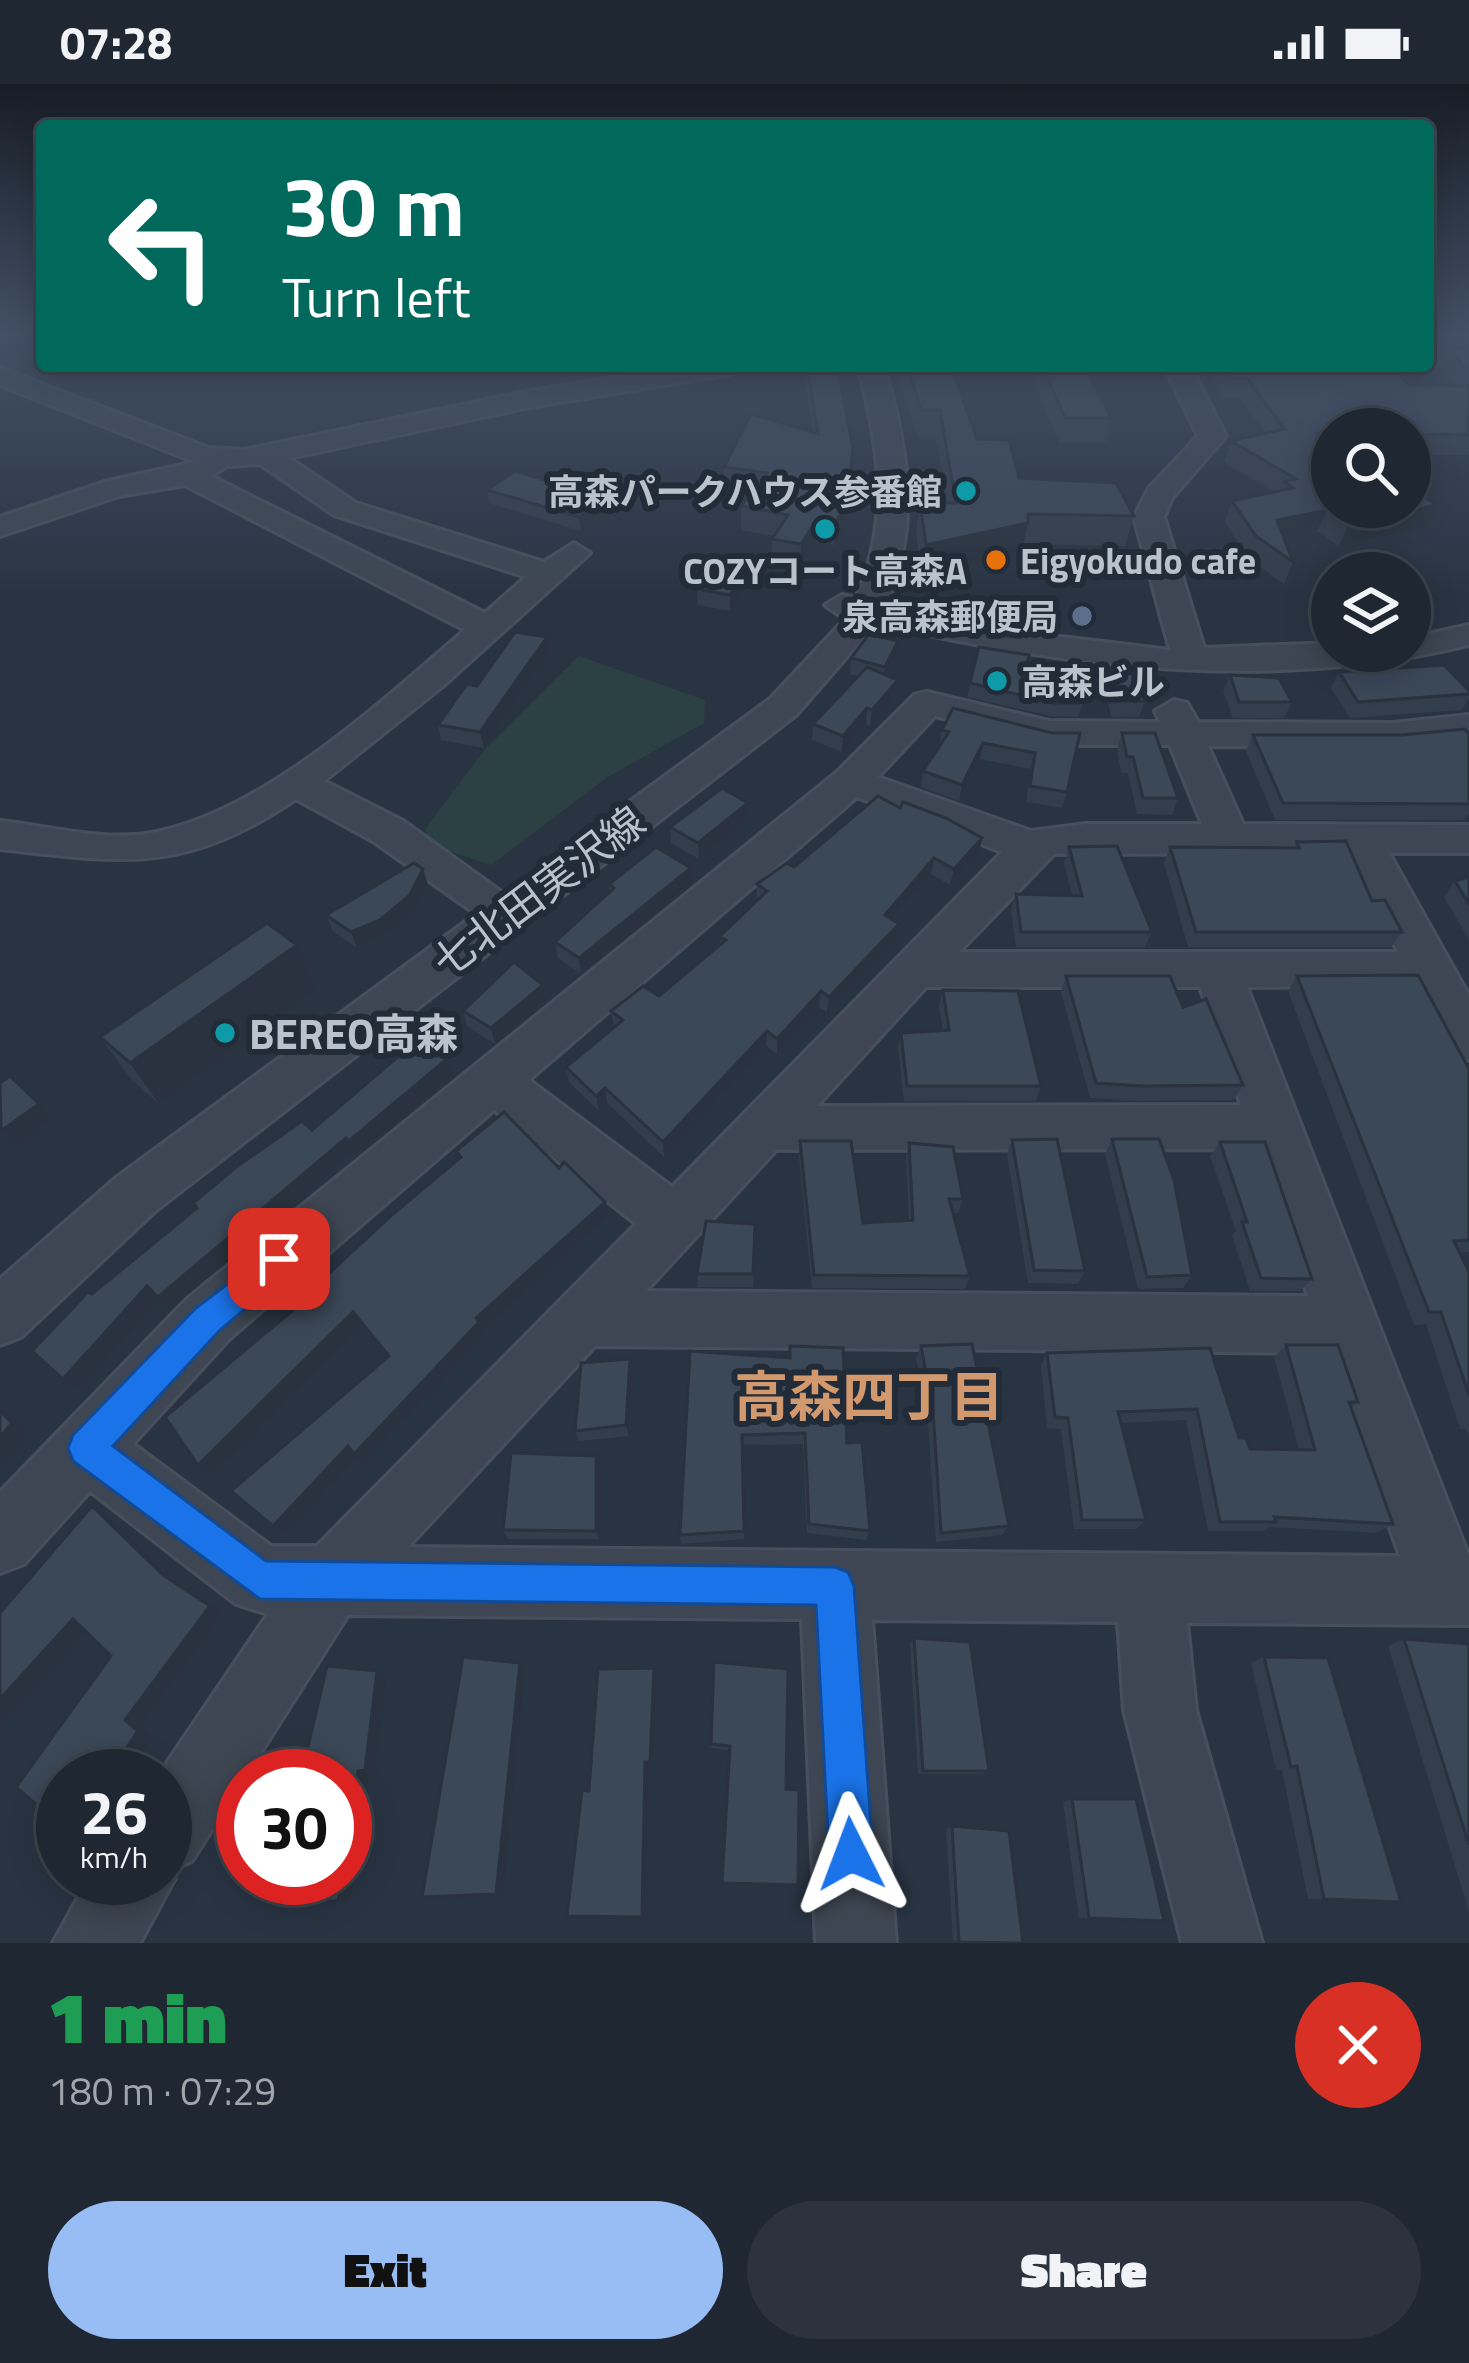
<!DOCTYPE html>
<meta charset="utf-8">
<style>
:root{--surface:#1f2732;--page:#2c333e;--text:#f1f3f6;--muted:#a1a5ac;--line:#3c444d;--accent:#98bdf4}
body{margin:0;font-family:"Titillium Web","Noto Sans JP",sans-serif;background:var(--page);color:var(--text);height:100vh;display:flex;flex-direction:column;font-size:45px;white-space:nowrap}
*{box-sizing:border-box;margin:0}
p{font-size:39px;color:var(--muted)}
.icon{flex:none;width:66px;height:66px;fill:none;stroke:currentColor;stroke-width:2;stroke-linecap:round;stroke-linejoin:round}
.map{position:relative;height:1859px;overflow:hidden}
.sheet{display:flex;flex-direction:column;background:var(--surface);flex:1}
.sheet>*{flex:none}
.banner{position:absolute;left:36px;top:36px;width:1398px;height:252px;border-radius:12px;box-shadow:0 6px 30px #0003,0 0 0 3px var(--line);background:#00695c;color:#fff;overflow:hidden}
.controls{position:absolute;left:1311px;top:324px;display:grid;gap:24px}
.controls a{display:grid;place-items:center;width:120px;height:120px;border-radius:50%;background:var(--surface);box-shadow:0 6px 30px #0003,0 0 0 3px var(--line);font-size:60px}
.speed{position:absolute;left:36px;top:1665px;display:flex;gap:24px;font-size:60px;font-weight:700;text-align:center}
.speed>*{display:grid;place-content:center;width:156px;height:156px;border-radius:50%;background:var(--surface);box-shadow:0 6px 30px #0003,0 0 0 3px var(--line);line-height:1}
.speed small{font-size:30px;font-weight:400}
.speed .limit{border:18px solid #d22;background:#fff;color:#111}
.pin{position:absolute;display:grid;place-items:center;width:102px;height:102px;color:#fff;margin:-51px;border-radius:24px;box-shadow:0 6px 18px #0006}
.me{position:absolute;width:132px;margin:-66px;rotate:357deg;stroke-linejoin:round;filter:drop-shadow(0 0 9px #0008)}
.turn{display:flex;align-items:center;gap:42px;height:252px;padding:0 48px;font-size:54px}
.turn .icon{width:156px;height:156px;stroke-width:2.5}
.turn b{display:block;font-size:84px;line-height:102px}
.round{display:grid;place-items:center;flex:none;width:126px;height:126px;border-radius:63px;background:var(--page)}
.overview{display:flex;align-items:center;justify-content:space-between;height:204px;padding:0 48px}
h1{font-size:72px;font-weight:800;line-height:90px;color:#1e9e55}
.button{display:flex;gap:24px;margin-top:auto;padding:24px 48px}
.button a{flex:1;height:138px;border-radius:72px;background:var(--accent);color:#111;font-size:48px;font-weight:800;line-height:138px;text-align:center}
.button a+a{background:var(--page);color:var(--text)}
.status{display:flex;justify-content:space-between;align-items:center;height:84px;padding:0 60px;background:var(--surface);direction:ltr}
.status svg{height:33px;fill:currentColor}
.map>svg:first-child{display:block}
</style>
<div class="status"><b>07:28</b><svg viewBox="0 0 49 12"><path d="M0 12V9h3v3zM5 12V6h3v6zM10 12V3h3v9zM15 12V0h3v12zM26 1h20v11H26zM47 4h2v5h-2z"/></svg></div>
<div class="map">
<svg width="1469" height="1859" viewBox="0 0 1469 1859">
<rect width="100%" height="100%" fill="#293443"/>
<!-- green -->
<polygon fill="#2b4144" points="579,572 705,616 704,639 606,694 491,781 430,761 425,745 486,664"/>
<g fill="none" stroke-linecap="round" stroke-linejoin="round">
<defs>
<g id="minor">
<rect x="1428" y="266" width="41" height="14"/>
<path d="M685,282H744L731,290L530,323L289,374L356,419L544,478L574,459L590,469L444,601L324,697L403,737L504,810L770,615L845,535L825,521L842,511L856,514C891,436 879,362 858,282H884C908,365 921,439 886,521L978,543L1170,566L1134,433L1149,404L1198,352L1164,282H1190L1226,352L1172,414L1164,433L1204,564L1332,559V567H1410V554L1469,541V561C1274,608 1070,585 876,539L796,631L154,1128L21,1253L0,1261V1195L116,1094L476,830L373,757L296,715C184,790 126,779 0,765V737C50,742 107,759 157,748C267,725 382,617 465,546L185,401L119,412L0,452V433L104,398L195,378L0,301V284L209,364L244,366L530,307ZM260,380L334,431L526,493L485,529L211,392L227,382Z"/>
<path d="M927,608L1049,637L1160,638L1155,627L1174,616L1187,619L1198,638L1393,639L1469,631V655L1393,663L1208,662L1243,740L1469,741V769H1389L1469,912V976L1452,971L1416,902L1247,903L1469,1473V1541L1187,1539L1196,1626L1262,1859H1182L1124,1626L1118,1538L872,1536L896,1859H816L802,1535L348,1531L192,1777L172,1786L175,1794L140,1859H53L89,1794H165V1692H158L268,1530L236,1520L90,1407L24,1480L0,1489V1408L187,1215L837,688L914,611ZM935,632L1049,661H1170L1202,740H1086L1031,747L878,693ZM857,713L1002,768L672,1103L529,996ZM1347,769L1398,868H959L1054,770ZM926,903H1200L1241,1021L817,1022ZM494,1026L636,1140L317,1462H271L133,1360L229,1255ZM1257,1065L1308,1212L646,1207L776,1066ZM595,1262L1328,1269L1400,1472L408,1463Z"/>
</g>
</defs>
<!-- minor casing -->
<use href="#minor" stroke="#474f5c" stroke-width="6"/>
<!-- minor -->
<use href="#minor" fill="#3d4652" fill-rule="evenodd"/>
</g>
<!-- wall -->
<g fill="#333e4c">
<rect x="1428" y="249" width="41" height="13"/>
<polygon points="1469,264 1469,371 1410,371 1410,345 1332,345 1332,423 1437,421 1426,443 1339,462 1317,447 1284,454 1293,478 1284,500 1248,474 1225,438 1232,417 1274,408 1224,378 1231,357 1265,349 1241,315 1225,314 1206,282 1393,282 1409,301 1454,302 1441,284 1450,265"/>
<polygon points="803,282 837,282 846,445 834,461 816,457 800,484 772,478 772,455 774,452 741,446 741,422 751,410 724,406 724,383 813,348"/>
<polygon points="898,282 907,282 977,355 1019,394 1134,432 1125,462 1023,460 1021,469 922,491 916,448 920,418 947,419 936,354 918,354 897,290"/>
<polygon points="1028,282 1084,282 1111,334 1105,359 1059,359"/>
<polygon points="487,406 606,427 581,447 489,419"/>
<polygon points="747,500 730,527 698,521 697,505"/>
<polygon points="547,553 549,569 484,664 441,656 438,641 477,602"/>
<polygon points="898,557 896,573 887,591 898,596 896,612 870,642 866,640 842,668 812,656 813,640 858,592 850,590 851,574"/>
<polygon points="979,563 1023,599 1083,619 1078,633 1050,632 967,613"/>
<polygon points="1339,588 1469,607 1469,615 1462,626 1350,634 1331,604"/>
<polygon points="1110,589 1145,617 1139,633 1111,633 1105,605"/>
<polygon points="1230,591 1292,618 1284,634 1233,634 1223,607"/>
<polygon points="942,646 1052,649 1067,708 1062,724 1026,718 1031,685 980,675 959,717 921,703 923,687 939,662"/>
<polygon points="1122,649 1178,714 1172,731 1137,730 1128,689 1121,689 1117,665"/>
<polygon points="1469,650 1469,729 1464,736 1275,736 1246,667 1253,651"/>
<polygon points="748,719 748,735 699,775 671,759 670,743"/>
<polygon points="1297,758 1372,817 1402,848 1391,863 1188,863 1164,779 1170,763 1293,764"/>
<polygon points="1069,763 1152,848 1145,863 1016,863 1011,826 1016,810 1072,811 1064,779"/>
<polygon points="979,770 950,801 931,790 892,836 899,840 896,855 827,928 819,923 777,970 766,962 664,1073 607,1019 599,1027 569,998 566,983 614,943 611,927 659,912 720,861 719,853 757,817 757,800 794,783"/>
<polygon points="691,784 691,800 581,890 558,874 555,858 609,808 609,800"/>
<polygon points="423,785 428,801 415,827 386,851 357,864 333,847 326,831"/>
<polygon points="1469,793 1469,856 1444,813 1455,797"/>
<polygon points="297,861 317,904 159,1020 131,995 100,953"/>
<polygon points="1066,892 1183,923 1243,1001 1234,1016 1136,1017 1090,1014 1061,908"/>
<polygon points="1297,892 1469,985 1469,1168 1459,1169 1469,1188 1469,1352 1466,1345 1460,1345 1426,1240 1414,1241 1288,907"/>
<polygon points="543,901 546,917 495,960 467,942 463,927"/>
<polygon points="943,906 1041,1002 1036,1017 904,1017 898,964 901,949 943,947 939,922"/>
<polygon points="1112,1055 1192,1191 1183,1204 1138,1205 1105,1070"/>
<polygon points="1012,1056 1085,1187 1078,1200 1028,1199 1007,1070"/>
<polygon points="800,1057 863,1139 909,1136 906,1074 909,1059 963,1115 958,1129 953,1129 970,1192 965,1205 812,1204 799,1072"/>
<polygon points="1220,1058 1312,1195 1300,1207 1250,1207 1232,1151 1236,1147 1210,1072"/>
<polygon points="755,1140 753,1203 698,1203 697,1190"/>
<polygon points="1286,1261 1358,1318 1351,1324 1393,1440 1377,1449 1270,1443 1263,1447 1208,1447 1186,1336 1120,1339 1146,1436 1136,1445 1074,1445 1061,1345 1047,1344 1041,1281 1047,1269 1210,1264 1239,1354 1250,1365 1299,1366 1274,1273"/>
<polygon points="790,1262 847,1359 870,1447 866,1456 807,1449 803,1360 742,1361 744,1455 681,1460 680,1451 789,1273"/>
<polygon points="921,1262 1009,1442 1002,1451 936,1458 928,1338 916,1274"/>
<polygon points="630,1275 632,1287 629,1352 579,1357 575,1347"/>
<polygon points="599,1382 599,1455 508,1455 503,1446"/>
<polygon points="914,1554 989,1687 982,1690 918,1690 910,1560"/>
<polygon points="1404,1555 1469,1560 1469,1828 1388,1562"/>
<polygon points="1264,1573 1382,1818 1308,1815 1282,1686 1276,1686 1251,1579"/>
<polygon points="714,1578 786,1705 798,1801 730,1666 711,1664"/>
<polygon points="1072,1715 1164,1837 1079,1834 1063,1718"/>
<polygon points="952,1742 959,1858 953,1856 946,1745"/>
</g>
<!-- shaded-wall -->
<g fill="#29323e">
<polygon points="853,364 846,445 834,461 836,437"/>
<polygon points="605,414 606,427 581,447 579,433"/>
<polygon points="1437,421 1426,443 1339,462 1349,440"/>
<polygon points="1327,426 1317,447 1268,457 1277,436"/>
<polygon points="818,434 816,457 800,484 801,460"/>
<polygon points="1028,439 1021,469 922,491 926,461"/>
<polygon points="747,484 747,500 730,527 730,511"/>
<polygon points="547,553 549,569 484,664 480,648"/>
<polygon points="898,557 896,573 883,599 885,583"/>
<polygon points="898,596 896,612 870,642 872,626"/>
<polygon points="867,624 866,640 842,668 843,652"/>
<polygon points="983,659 980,675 959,717 962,701"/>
<polygon points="748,719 748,735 699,775 698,759"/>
<polygon points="982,754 979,770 950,801 954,785"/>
<polygon points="934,774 931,790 882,847 885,831"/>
<polygon points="691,784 691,800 581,890 579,874"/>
<polygon points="423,785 428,801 415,827 386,851 357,864 351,848"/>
<polygon points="899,840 896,855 827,928 829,913"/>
<polygon points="297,861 317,904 159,1020 130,979"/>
<polygon points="543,901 546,917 495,960 491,944"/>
<polygon points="821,907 819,923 777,970 777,955"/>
<polygon points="767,947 766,962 664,1073 663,1058"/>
<polygon points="447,975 452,990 357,1072 349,1057"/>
<polygon points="605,1004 607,1019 599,1027 596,1012"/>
<polygon points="39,1020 52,1034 15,1062 1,1047"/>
<polygon points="346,1054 353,1068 170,1226 159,1215 78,1306 63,1295 147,1202"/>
<polygon points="605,1118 607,1132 483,1245 485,1250 362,1380 357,1373 284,1451 273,1442 348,1362 476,1234"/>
<polygon points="353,1228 362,1240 210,1391 198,1381"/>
<polygon points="630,1275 632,1287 629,1352 626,1341"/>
<polygon points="0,1321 28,1350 0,1382"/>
<polygon points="596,1372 599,1382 599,1455 596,1447"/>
<polygon points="92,1422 108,1431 177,1499 223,1529 141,1641 154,1651 126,1692 107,1692 125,1636 163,1491"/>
<polygon points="73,1535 90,1542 0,1642 0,1615"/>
<polygon points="520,1579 525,1585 503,1810 496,1810"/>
<polygon points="654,1584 656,1590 653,1682 650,1678"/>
<polygon points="377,1587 386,1593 375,1690 365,1686"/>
<polygon points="645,1678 648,1682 645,1833 642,1833"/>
<polygon points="358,1687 368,1690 350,1817 338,1817 342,1794 345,1794 345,1772"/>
</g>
<!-- building -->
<g fill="#3b4858" stroke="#29323e" stroke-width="3">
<polygon points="1469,264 1469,289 1450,265"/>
<polygon points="807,282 837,282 853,364 847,421 836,437 818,434 801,460 772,455 788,431 741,422 767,389 724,383 751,330 818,350"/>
<polygon points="907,282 951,282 977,355 1009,356 1019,394 1116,399 1134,432 1028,430 1028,439 926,461 920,418 956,419 940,326 921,326"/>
<polygon points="1043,282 1084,282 1111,334 1065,334"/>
<polygon points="1224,282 1393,282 1409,301 1469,302 1469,351 1410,350 1410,345 1332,345 1332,350 1319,350 1332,358 1332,423 1410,423 1410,405 1437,421 1349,440 1327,426 1277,436 1293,478 1256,452 1232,417 1293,404 1284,398 1296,395 1231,357 1284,345 1248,295 1232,294"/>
<polygon points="515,387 605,414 579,433 487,406"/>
<polygon points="716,478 747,484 730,511 697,505"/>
<polygon points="515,548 547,553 480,648 438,641 467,600 477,602"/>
<polygon points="869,550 898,557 885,583 851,574"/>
<polygon points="979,563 1029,571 1023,599 1084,604 1083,619 1053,619 970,599"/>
<polygon points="1444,581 1469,607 1469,610 1358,618 1339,588"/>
<polygon points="867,583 898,596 872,626 867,624 843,652 813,640"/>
<polygon points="1110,589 1136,590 1145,617 1116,617"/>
<polygon points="1230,591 1279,594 1292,618 1239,618"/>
<polygon points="953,624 1052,649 1080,649 1067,708 1030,702 1035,669 983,659 962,701 923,687 949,648 942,646"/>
<polygon points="1465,645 1469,650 1469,720 1283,719 1253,651 1402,651"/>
<polygon points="1122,649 1155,649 1178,714 1143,714 1133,673 1127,673"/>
<polygon points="722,704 748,719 698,759 670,743"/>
<polygon points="878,712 900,724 903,718 946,734 982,754 954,785 934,774 885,831 899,840 829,913 821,907 777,955 767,947 663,1058 605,1004 596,1012 566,983 623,936 611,927 643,902 659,912 726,856 719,853 767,807 757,800 787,779 794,783"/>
<polygon points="1346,757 1372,817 1385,816 1402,848 1196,848 1170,763 1299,764 1297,758"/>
<polygon points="1117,762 1152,848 1021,848 1016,810 1082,812 1069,763"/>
<polygon points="656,763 691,784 579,874 555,858 614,804 609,800"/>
<polygon points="414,779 423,785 410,811 380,836 351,848 326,831"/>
<polygon points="1469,793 1469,820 1455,797"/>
<polygon points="267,839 297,861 130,979 100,953"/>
<polygon points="514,878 543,901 491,944 463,927"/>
<polygon points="1418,891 1469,985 1469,1156 1454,1157 1469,1188 1469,1311 1441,1228 1429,1228 1297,892"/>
<polygon points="1066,892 1170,892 1183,923 1206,915 1243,1001 1143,1002 1096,999"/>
<polygon points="943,906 1018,907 1041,1002 907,1002 901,949 949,946"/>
<polygon points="421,953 447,975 349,1057 346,1054 158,1213 147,1202 63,1295 32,1267 88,1208 92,1210 197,1124 193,1119 235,1084 302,1037 312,1046"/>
<polygon points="10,992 39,1020 1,1047 0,999"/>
<polygon points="504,1028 559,1084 564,1078 605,1118 476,1234 479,1238 354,1370 348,1362 273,1442 231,1407 389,1272 353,1228 198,1381 165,1333 328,1197 325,1193 393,1130 461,1073 456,1067"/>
<polygon points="1057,1055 1085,1187 1034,1186 1012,1056"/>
<polygon points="1112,1055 1159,1055 1174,1096 1192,1191 1147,1193"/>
<polygon points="800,1057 851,1057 863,1139 913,1136 909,1059 953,1063 963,1115 949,1115 970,1192 814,1191"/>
<polygon points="1220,1058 1265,1058 1312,1195 1261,1194 1242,1138 1247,1138"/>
<polygon points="706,1137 755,1140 753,1190 697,1190"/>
<polygon points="972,1260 1009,1442 941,1449 933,1327 921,1262"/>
<polygon points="1286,1261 1338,1261 1358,1318 1349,1318 1393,1440 1274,1433 1276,1438 1220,1438 1197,1325 1118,1328 1146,1436 1082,1436 1068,1334 1055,1333 1047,1269 1210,1264 1239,1354 1246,1354 1250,1365 1315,1366"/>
<polygon points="790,1262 843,1264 847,1359 862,1358 870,1447 809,1440 805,1349 742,1351 744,1447 680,1451 690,1267 790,1274"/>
<polygon points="630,1275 626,1341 575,1347 581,1279"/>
<polygon points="0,1327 12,1339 0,1353"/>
<polygon points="511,1369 596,1372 596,1447 503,1446"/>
<polygon points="92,1422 163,1491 210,1522 125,1636 138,1647 107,1692 63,1692 63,1744 16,1703 111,1572 73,1535 0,1615 0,1529"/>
<polygon points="914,1554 970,1558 989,1687 923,1687"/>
<polygon points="1404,1555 1469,1560 1469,1761"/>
<polygon points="463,1573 520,1579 496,1810 422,1813"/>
<polygon points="1264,1573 1328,1574 1401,1818 1324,1815 1297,1682 1291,1683"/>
<polygon points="714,1578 788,1585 786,1705 799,1706 798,1801 722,1799 730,1662 711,1660"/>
<polygon points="327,1582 377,1587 365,1686 358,1687 345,1772 345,1692 301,1692"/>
<polygon points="654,1584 650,1678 645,1678 642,1833 567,1832 582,1706 589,1707 598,1585"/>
<polygon points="1072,1715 1136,1715 1164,1837 1089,1834"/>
<polygon points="952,1742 1009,1747 1023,1859 959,1858"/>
<polygon points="264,1794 342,1794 338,1817 259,1817"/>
</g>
<!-- sky -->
<linearGradient id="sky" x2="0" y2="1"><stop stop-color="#171d25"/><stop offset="0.49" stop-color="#435066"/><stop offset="1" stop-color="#435066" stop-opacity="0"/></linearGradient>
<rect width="1469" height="509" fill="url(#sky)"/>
<!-- route -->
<polygon fill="#1a73e8" stroke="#114b97" stroke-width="3" points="279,1161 291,1165 295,1175 291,1186 220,1246 113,1362 266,1477 835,1483 848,1488 854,1502 873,1770 866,1785 851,1792 835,1785 829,1770 816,1521 260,1515 73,1377 68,1364 73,1351 196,1224"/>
<!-- markers -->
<g fill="#0f9aa8" stroke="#222b38" stroke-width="4.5">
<circle cx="966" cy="407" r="12"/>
<circle cx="825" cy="445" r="12"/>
<circle cx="997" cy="597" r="12"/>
<circle cx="225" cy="949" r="12"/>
</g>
<circle fill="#e8710a" stroke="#222b38" stroke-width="4.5" cx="996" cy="476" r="12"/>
<circle fill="#5c6f8a" stroke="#222b38" stroke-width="4.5" cx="1082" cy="532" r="12"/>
<g text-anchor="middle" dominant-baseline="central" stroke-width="12" stroke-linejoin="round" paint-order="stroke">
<!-- far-poi labels -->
<g font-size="36" font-weight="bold" fill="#bac2cc" stroke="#222b38" text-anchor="end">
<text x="942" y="407">高森パークハウス参番館</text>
<text x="1020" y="476" text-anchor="start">Eigyokudo cafe</text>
<text x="825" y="486" text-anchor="middle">COZYコート高森A</text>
<text x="1058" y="532">泉高森郵便局</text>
<text x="1021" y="597" text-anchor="start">高森ビル</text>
</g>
<!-- street labels -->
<g font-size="42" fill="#bac2cc" stroke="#222b38">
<text transform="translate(538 807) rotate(-37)">七北田実沢線</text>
</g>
<!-- poi labels -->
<g font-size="42" font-weight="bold" fill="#bac2cc" stroke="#222b38" text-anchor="start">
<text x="249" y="949">BEREO高森</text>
</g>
<!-- near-neighbourhood labels -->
<g font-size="54" font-weight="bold" fill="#d2996f" stroke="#222b38">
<text x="869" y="1312">高森四丁目</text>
</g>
</g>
</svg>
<div class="controls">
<a><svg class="icon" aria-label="search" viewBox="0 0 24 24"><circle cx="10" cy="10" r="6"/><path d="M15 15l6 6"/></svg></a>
<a><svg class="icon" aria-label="layers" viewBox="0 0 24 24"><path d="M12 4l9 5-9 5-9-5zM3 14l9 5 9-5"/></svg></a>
</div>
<div class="speed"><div>26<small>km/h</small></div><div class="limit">30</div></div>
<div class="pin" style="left:279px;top:1175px;background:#d93025"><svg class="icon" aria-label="arrive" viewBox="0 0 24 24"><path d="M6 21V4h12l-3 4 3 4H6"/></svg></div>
<svg class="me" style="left:851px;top:1770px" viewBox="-20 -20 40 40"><path d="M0-17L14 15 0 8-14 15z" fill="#1a73e8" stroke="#fff" stroke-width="4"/></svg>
<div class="banner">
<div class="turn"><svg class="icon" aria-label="left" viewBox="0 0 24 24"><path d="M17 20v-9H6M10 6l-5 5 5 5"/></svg><div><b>30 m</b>Turn left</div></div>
</div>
</div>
<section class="sheet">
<div class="overview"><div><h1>1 min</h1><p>180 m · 07:29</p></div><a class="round" style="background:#d93025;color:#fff"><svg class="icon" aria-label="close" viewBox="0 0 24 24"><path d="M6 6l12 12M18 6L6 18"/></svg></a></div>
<div class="button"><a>Exit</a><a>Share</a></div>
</section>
